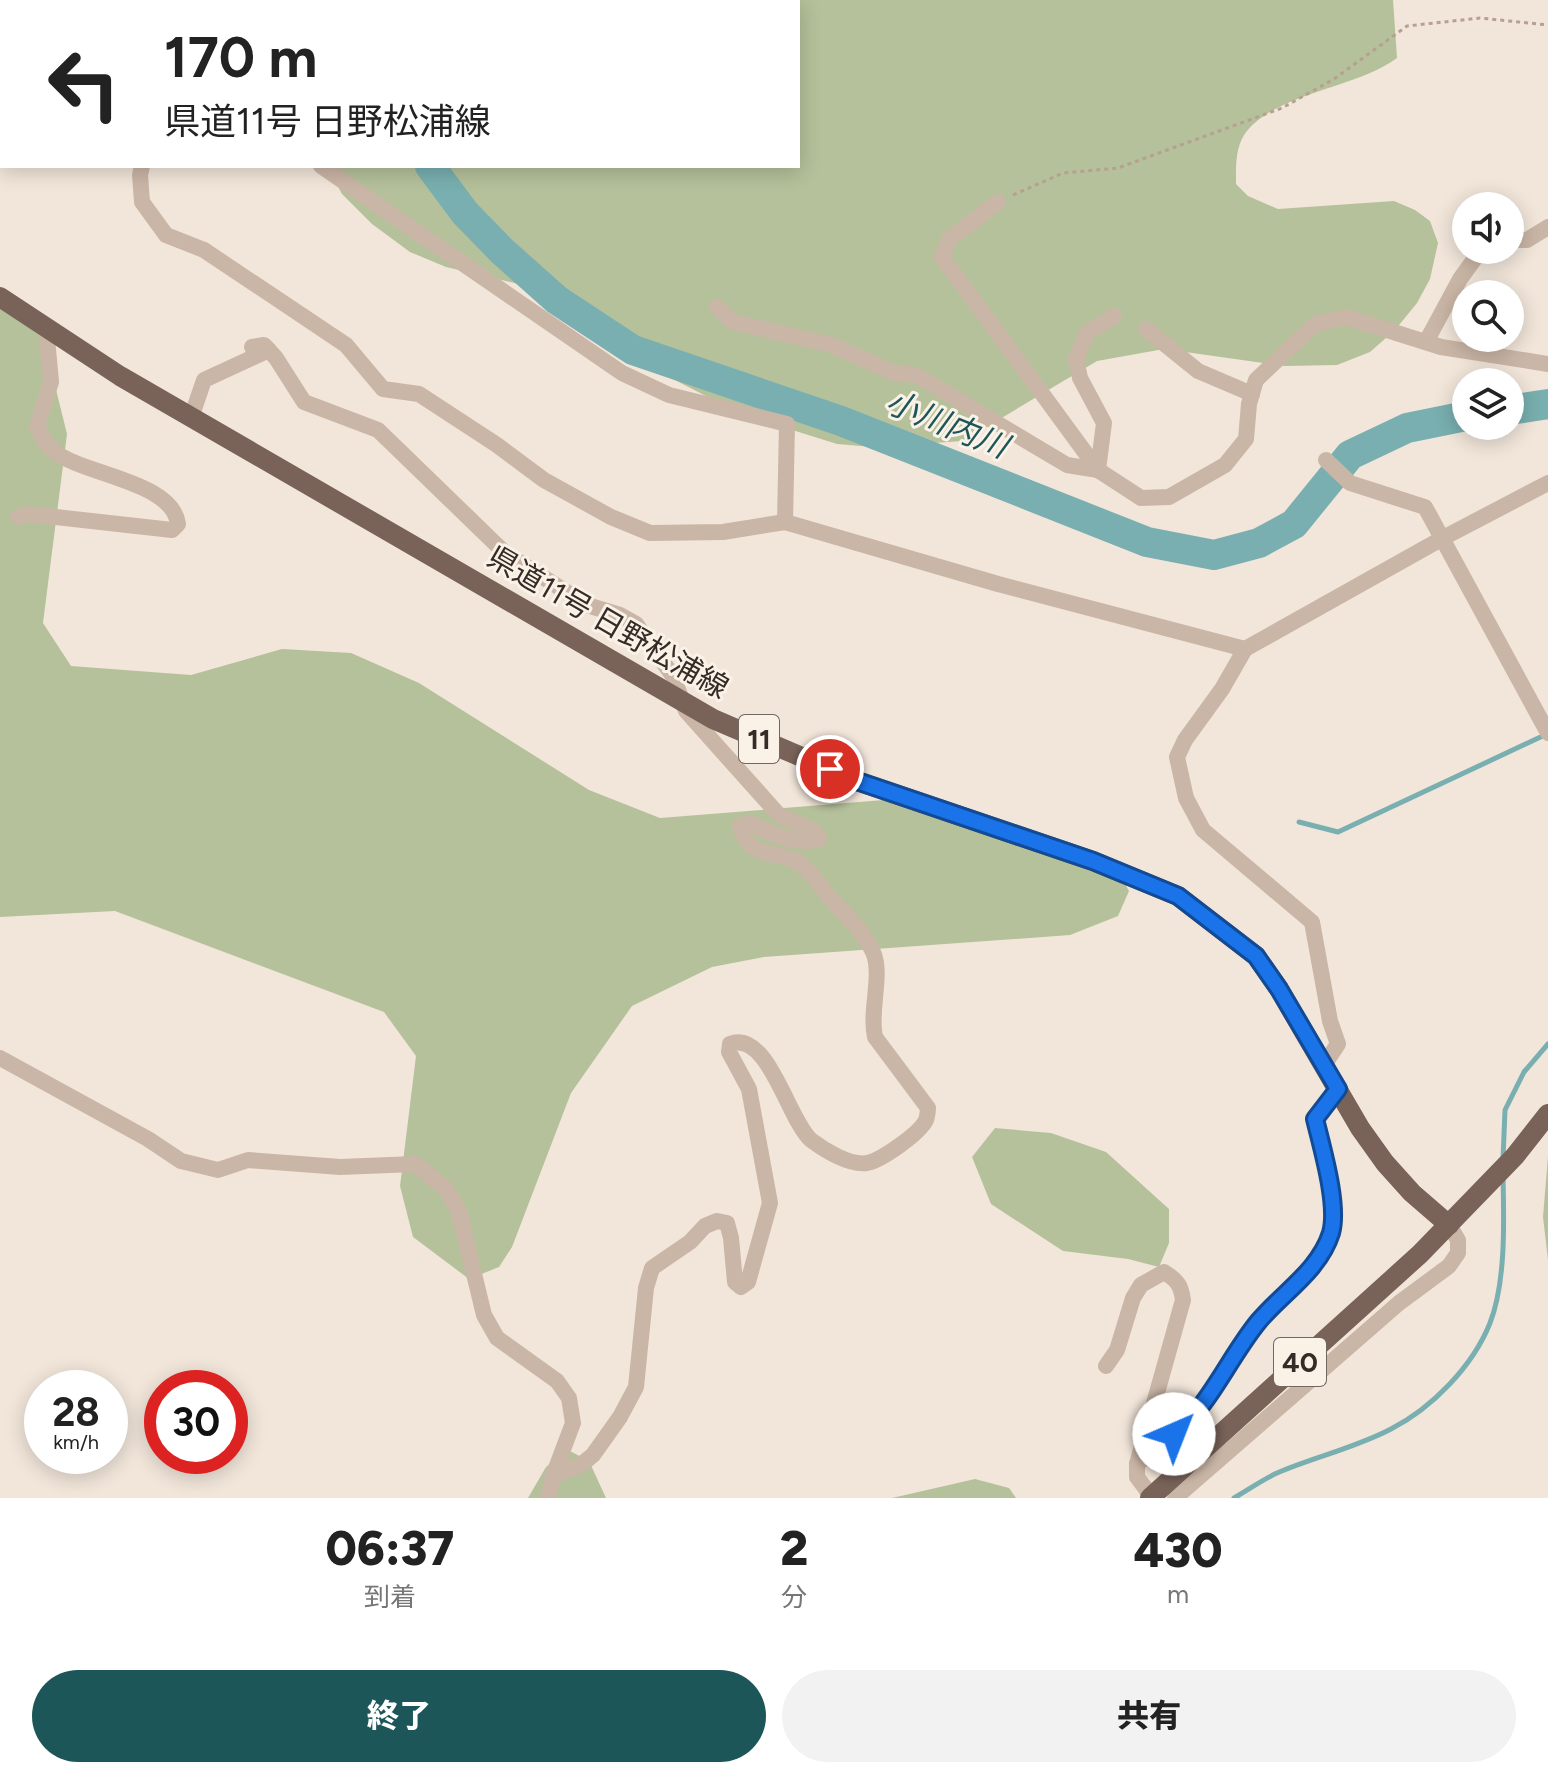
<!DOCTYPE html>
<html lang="ja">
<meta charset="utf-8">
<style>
:root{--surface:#fff;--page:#f2f2f2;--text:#222;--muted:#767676;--accent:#1c5658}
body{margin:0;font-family:Figtree,"Noto Sans JP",sans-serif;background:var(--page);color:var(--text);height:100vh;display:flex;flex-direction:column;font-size:30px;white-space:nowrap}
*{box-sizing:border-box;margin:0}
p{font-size:26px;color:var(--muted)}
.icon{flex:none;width:44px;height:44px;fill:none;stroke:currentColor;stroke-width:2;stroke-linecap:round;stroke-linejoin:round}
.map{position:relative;height:1498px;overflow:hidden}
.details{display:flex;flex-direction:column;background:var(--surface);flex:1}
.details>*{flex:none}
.top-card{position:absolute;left:0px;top:0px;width:800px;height:168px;box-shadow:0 4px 20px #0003;background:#fff;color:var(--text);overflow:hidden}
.controls{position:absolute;left:1452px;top:192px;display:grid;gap:16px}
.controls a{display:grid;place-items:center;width:72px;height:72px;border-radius:50%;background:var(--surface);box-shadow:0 4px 20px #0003;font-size:40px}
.speed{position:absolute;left:24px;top:1370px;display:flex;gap:16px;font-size:40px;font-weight:700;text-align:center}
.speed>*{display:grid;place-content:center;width:104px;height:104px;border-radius:50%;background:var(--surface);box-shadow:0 4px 20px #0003;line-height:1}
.speed small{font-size:20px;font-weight:400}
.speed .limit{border:12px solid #d22;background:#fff;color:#111}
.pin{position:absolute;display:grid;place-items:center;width:68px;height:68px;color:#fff;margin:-34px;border:4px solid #fff;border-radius:50%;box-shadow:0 2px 8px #0007}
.me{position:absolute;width:88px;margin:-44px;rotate:44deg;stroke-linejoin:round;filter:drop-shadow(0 0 6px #0008)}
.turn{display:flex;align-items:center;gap:28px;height:168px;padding:0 32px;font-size:36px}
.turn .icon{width:104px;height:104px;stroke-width:2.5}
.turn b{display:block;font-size:56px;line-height:68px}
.eta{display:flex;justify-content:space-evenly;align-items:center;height:136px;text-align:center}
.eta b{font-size:48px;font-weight:800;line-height:56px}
.primary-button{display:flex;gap:16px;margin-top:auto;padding:16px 32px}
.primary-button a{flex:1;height:92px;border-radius:48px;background:var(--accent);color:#fff;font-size:32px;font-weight:800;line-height:92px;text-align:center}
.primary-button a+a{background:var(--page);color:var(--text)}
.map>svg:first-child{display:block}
</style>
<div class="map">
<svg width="1548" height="1498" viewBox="0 0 1548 1498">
<rect width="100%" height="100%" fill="#f2e6da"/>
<!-- green -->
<g fill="#b5c19a">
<polygon points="102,0 408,0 409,2 106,2"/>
<path d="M637,0H1393L1397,58C1356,89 1272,93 1244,135C1235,150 1236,168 1236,184L1248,196L1278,209L1394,201L1415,210L1430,221L1438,243L1430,279L1417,303L1395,330L1370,352L1337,365L1285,366L1164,349L1097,361L963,441L873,447L837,444L741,414L665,375L612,323L561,294L446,267L410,252L372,224L342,194L327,166H798V2H633Z"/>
<polygon points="0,302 26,313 44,341 67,434 43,623 71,666 191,675 282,649 351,653 419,683 589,790 660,818 909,798 1118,871 1129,891 1118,916 1070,935 764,957 712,967 632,1006 571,1093 512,1247 499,1267 469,1279 413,1237 400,1186 416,1056 384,1012 115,911 0,917"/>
<polygon points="995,1128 1051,1133 1106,1152 1169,1209 1169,1243 1159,1267 1128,1259 1063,1251 991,1204 972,1157"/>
<polygon points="1548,1156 1548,1260 1543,1217"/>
<polygon points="568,1450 589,1461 606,1498 528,1498 546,1467"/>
<polygon points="975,1479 1009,1488 1016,1498 892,1498"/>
</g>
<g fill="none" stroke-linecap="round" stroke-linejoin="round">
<!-- stream -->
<g stroke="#79afb0" stroke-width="5">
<polyline points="1299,822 1338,832 1547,734"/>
<polyline points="1503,1159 1505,1110 1524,1072 1548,1044"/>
<path d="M1234,1498C1248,1490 1262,1480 1277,1473C1314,1457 1355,1448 1391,1429C1432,1408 1473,1366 1490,1323C1506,1282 1504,1221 1503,1177"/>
</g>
<!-- river -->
<g stroke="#79afb0" stroke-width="30">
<polyline points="252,0 256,2"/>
<polyline points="430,166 465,213 502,251 557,300 633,350 841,421 1147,542 1214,555 1259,543 1294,524 1350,455 1407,428 1466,416"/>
<polyline points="1510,410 1548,404"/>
</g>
<!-- path -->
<polyline stroke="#b6a090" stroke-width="3" stroke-dasharray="4 4" stroke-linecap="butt" points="1013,195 1063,173 1118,168 1282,108 1334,79 1407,26 1480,18 1548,25"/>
<!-- minor -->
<g stroke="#cab6a6" stroke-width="16">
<polyline points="0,38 2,39"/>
<polyline points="142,166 140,175 142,202 166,235 204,250 346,345 383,389 419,394 497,445 544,480 611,517 650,533 723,532 785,522 998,584 1245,649"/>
<polyline points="321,166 622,373 669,395 787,424 785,522"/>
<polyline points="998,202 949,239 942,257 1098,470 1141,498 1169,497 1225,465 1246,439 1249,404 1256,380 1315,324 1346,317 1441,347 1548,364"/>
<polyline points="1510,240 1527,240 1548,227"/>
<polyline points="717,307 733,322 832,345 894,373 916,375 1067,465 1098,470 1104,423 1080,378 1076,359 1087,333 1114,316"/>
<polyline points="1146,329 1198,371 1252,394"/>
<polyline points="1426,342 1460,279 1481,250"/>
<path d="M252,347L264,345L276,358L304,402L378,430L505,553L587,605L620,615L636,624L673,676L686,711L778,814L815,832L819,839C793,846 772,833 749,823L740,826C750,864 782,847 803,866C815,875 821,888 831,899C846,916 863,930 873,952C883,974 869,1011 875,1037L928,1108C928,1110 927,1118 926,1120C920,1133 882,1160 867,1163C850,1166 824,1150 811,1140C788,1120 768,1029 730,1044L729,1052L749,1089L770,1203L748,1282L741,1287L735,1282L731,1238L727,1223L717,1221L705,1226L690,1242L652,1268L646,1288L636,1387L620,1417L593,1455L582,1464L553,1476"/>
<polyline points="191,418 204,380 269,350"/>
<polyline points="1326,460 1350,483 1425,507 1548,733"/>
<path d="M18,517L29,514L172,530L178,524C173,481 82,475 54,451C45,444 42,436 37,426L51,382L46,327"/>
<polyline points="0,1058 148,1139 181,1161 218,1170 248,1160 340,1167 415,1164 446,1189 459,1212 484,1315 497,1338 557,1381 569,1398 573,1423 553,1476 548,1498"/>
<polyline points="1324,1065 1338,1044 1330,1021 1312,922 1203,830 1186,798 1177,757 1185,740 1222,689 1245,649 1443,538 1548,483"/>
<path d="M1106,1366L1117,1350L1133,1298L1141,1285L1164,1272C1177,1280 1181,1285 1183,1300L1137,1464"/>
<polyline points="1152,1497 1137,1477 1137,1464 1193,1419 1258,1322 1302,1279 1324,1246 1332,1231 1331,1189 1315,1119 1338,1089"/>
<polyline points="1175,1498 1399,1303 1449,1266 1458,1253 1458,1240 1449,1225"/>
</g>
<!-- primary -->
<g stroke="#796258" stroke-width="20">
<polyline points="0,297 120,376 713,719 860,782 1093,861 1178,896 1256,956 1279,989 1360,1128 1385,1163 1412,1193 1449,1225"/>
<polyline points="1150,1498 1420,1254 1515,1156 1548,1114"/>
</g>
</g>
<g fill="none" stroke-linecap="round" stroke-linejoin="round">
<defs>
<path id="route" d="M830,769L860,782L1093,861L1178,896L1256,956L1279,989L1338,1089L1315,1119C1322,1148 1339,1205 1331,1233C1319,1271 1282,1293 1258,1322C1228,1359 1211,1404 1174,1434"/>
</defs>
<!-- route casing -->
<use href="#route" stroke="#114b97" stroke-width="20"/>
<!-- route -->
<use href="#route" stroke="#1a73e8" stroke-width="14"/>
</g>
<g text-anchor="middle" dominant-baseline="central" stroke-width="6" stroke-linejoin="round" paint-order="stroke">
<!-- shield labels -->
<g fill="#faf1e7" stroke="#716761" stroke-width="2">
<rect x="739" y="715" width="40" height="48" rx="6"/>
<rect x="1274" y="1338" width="52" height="48" rx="6"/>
</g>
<g font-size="28" font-weight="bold" fill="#362c27">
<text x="759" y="739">11</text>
<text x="1300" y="1362">40</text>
</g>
<!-- street labels -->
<g font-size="30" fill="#362c27" stroke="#faf1e7">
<text transform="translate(608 622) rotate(30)">県道11号 日野松浦線</text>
</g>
<!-- water labels -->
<g font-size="32" font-style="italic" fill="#1c5658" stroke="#faf1e7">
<text transform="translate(947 424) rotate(22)">小川内川</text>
</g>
</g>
</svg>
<div class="controls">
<a><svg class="icon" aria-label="sound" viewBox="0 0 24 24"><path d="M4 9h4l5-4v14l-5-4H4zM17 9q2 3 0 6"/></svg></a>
<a><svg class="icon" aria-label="search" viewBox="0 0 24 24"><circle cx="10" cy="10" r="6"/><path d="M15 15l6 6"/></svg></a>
<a><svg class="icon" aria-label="layers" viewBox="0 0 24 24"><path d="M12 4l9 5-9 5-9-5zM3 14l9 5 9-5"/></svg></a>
</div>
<div class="speed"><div>28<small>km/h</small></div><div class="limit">30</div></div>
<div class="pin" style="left:830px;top:769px;background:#d93025"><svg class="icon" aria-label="arrive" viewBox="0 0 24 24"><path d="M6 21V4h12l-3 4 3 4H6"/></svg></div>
<svg class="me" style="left:1174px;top:1434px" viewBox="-20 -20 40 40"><circle r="19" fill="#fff"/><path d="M0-13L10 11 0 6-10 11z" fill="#1a73e8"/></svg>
<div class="top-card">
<div class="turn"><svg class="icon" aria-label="left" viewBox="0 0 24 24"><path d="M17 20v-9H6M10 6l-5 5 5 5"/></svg><div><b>170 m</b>県道11号 日野松浦線</div></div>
</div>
</div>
<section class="details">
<div class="eta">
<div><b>06:37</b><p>到着</p></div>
<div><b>2</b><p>分</p></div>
<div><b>430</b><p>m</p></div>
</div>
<div class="primary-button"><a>終了</a><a>共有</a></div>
</section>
